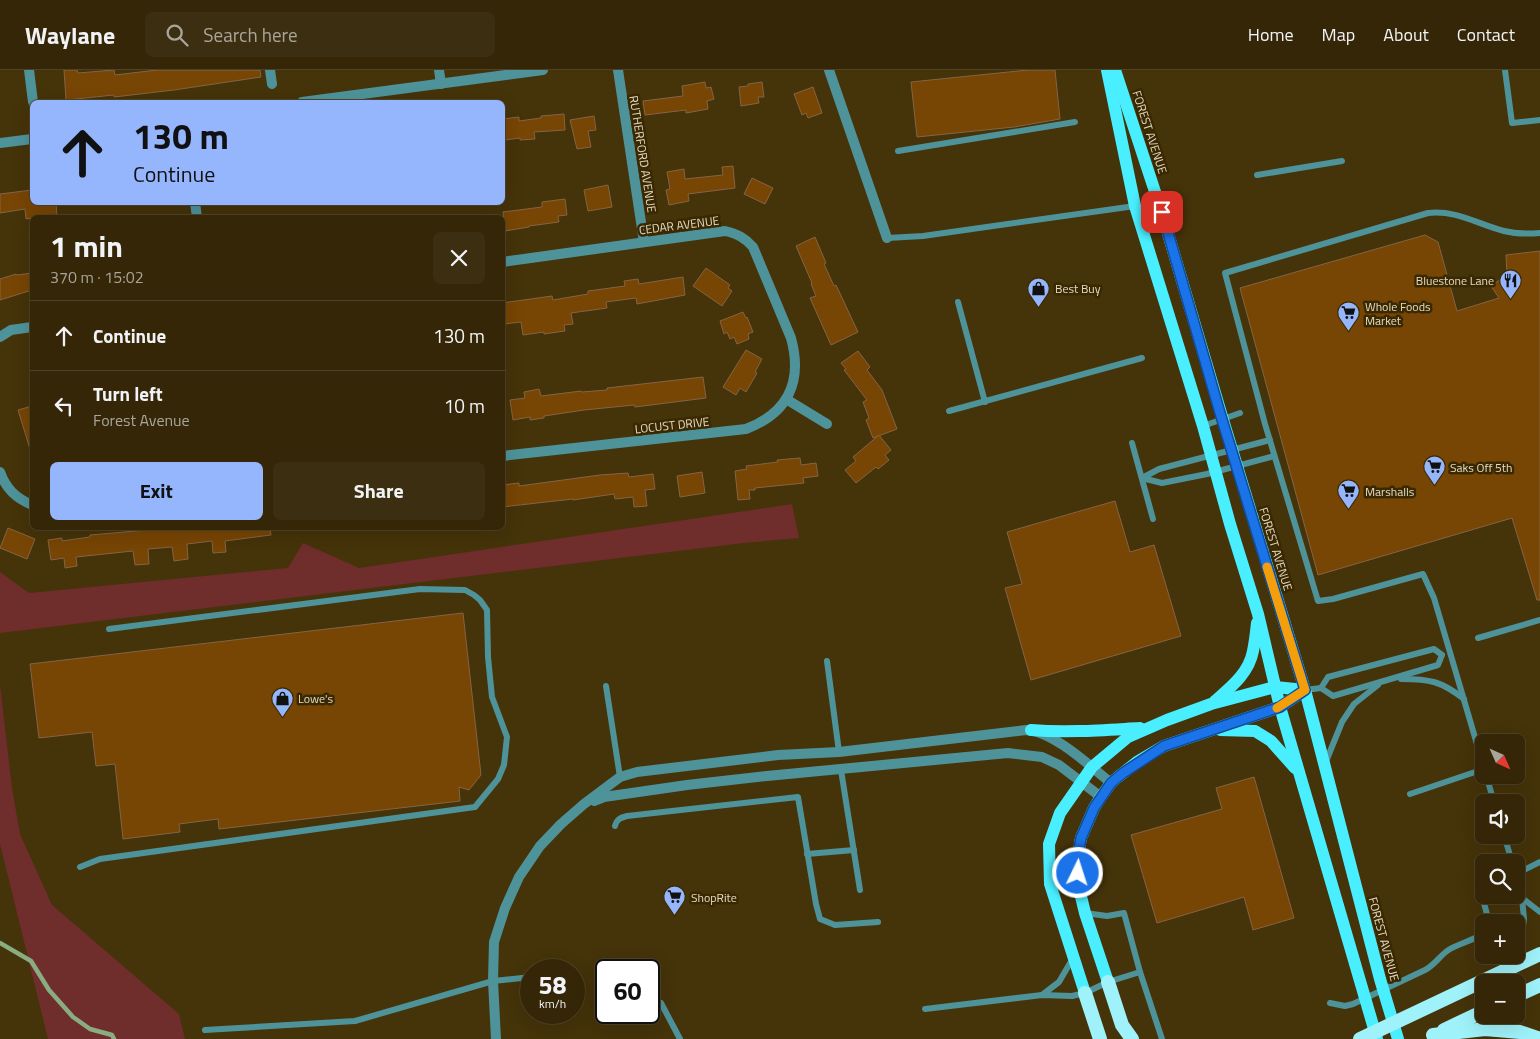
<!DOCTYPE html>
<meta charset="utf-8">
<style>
:root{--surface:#342607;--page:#3c2e11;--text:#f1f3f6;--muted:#a9a59b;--line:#4e4328;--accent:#95b6fd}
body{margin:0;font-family:"Titillium Web",sans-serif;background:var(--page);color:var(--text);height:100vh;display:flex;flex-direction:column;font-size:19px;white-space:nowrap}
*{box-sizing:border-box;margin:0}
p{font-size:16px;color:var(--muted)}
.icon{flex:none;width:28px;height:28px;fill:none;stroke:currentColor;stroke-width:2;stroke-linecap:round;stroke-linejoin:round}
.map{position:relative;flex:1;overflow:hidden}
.side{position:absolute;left:30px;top:145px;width:475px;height:315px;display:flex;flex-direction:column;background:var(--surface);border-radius:8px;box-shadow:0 5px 20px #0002,0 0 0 1px var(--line)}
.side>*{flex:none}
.top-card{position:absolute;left:30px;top:30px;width:475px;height:105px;border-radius:8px;box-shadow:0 5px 20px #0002,0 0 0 1px var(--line);background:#95b6fd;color:#111;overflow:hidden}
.needle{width:32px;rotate:135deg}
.controls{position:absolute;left:1475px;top:664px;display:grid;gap:10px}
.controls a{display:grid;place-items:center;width:50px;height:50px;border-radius:8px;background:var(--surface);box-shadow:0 5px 20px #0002,0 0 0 1px var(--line);font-size:25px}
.speed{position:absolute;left:520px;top:889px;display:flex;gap:10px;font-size:25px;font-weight:700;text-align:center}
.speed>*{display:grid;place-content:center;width:65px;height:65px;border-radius:50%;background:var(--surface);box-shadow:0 5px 20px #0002,0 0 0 1px var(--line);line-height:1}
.speed small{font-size:12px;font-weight:400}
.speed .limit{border:2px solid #111;border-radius:8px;background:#fff;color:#111}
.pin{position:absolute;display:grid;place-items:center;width:42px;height:42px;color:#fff;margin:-21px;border-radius:10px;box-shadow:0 2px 8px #0006}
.me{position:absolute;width:55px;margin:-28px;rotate:4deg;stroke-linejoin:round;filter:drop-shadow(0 0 4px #0008)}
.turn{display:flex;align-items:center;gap:18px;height:105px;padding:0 20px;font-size:22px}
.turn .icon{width:65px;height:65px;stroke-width:2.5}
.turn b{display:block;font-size:35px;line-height:42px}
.round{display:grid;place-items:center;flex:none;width:52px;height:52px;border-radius:8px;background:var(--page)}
.overview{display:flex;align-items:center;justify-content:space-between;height:85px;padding:0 20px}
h1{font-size:30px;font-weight:700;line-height:38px}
.action{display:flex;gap:10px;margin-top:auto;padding:10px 20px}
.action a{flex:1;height:58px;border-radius:8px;background:var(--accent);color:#111;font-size:20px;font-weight:700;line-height:58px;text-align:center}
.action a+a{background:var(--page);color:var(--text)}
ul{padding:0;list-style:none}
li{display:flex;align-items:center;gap:15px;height:70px;padding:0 20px;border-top:1px solid var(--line)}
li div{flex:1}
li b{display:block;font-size:19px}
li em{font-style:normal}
header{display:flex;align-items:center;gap:30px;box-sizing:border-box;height:70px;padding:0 25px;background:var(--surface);border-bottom:1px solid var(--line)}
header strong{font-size:24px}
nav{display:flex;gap:28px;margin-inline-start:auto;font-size:18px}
.search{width:350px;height:45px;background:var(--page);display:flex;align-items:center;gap:12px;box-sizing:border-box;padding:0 18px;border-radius:8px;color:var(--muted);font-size:19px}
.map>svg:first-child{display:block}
</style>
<header>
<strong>Waylane</strong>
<div class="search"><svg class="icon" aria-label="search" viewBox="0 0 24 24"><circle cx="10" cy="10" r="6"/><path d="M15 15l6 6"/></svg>Search here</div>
<nav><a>Home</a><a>Map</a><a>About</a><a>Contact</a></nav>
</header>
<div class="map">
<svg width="1540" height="969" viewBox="0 0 1540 969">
<rect width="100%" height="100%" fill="#453309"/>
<!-- green -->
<g fill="#6f2d2b">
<polygon points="792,434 799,468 744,473 0,563 0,502 29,523 288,498 303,473 359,498"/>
<polygon points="0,614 12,718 20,764 52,835 179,944 185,969 48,969 0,774"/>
</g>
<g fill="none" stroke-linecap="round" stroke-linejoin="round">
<!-- stream -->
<polyline stroke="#8aac81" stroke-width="4.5" points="0,873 31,891 49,920 73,947 90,959 112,965 114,969"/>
</g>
<!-- building -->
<g fill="#774504" stroke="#856445">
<polygon points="64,0 77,0 78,3 114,0 115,5 157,0 260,0 261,7 174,20 114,27 114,25 66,30"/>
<polygon points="1028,0 1055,0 1060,49 1014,57 917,67 911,12"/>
<polygon points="705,12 706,18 711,17 714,29 707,31 708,39 686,43 686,40 645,45 643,31 683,26 682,16"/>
<polygon points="762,12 764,27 758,27 759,33 741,36 739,17 748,16 748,14"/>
<polygon points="813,17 822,43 808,48 806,43 802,45 794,24"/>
<polygon points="564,44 565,60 534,62 535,69 520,70 520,68 505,70 502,49 519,47 519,51 541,48 541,46"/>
<polygon points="594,46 596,60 588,61 591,77 577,79 570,50"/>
<polygon points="733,96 735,118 688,124 689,131 669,135 666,120 670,119 667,102 684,99 685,109 723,105 722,97"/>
<polygon points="752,108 773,118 765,134 744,124"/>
<polygon points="608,115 612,137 588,141 584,120"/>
<polygon points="32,120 32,132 56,132 57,148 32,148 26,149 25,139 0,143 0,124"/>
<polygon points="565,129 567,145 558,146 559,152 529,156 529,157 505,161 503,142 542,137 542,132"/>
<polygon points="1425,165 1438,172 1457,241 1499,228 1491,216 1507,205 1506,185 1540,181 1540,530 1537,530 1512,448 1318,505 1240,218"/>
<polygon points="815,167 826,193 824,194 834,216 836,215 858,262 831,275 810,228 816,226 811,214 812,213 796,176"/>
<polygon points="706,198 730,215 728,218 732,221 722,236 693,216"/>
<polygon points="32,203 32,220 0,230 0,209 16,204 17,205"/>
<polygon points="683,207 685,225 637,234 636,228 606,232 607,238 571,243 573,254 564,255 565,261 544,264 544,262 523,265 521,252 504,254 502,233 552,226 553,230 588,224 588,221 625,216 624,211 638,209 639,214"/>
<polygon points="743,242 746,248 747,247 753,262 748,264 749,269 737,274 734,267 730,269 727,262 724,264 720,251"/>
<polygon points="746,280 762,289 755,302 757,303 746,322 740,318 736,325 723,317"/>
<polygon points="858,281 870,297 867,300 882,320 897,359 873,368 866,350 869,348 863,332 867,330 844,300 846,299 841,293"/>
<polygon points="703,307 706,328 635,337 634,335 584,340 544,346 544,348 530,350 530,347 513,350 510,330 525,328 524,322 539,319 541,326 581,321 582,322 607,320 607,318"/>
<polygon points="32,336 32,378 30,379 18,340"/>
<polygon points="879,365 891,380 885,385 889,390 878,399 876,397 856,413 845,400 856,391 853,387"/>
<polygon points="800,388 801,395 816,393 818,406 803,408 804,413 755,418 755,420 749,420 750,429 738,430 735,401 747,399 746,396 778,392 777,390"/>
<polygon points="702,402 705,423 680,427 677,406"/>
<polygon points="628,403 629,407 653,404 655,419 645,420 647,436 634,437 633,427 615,429 614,424 573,430 573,429 502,437 502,415 519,413 519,416 600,405"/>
<polygon points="1115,431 1130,482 1154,475 1181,566 1031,610 1005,518 1022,514 1007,462"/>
<polygon points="8,458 35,469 27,489 0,478"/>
<polygon points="170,458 270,458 271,465 225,471 226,482 213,483 212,471 187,474 188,489 174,491 172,477 148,479 149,494 135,495 133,481 76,487 77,496 65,498 64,488 51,490 48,470 62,468 62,471 90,467 90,465"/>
<polygon points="463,543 481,705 469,720 459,717 460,731 219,759 218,749 179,754 180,762 123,769 115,694 96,696 92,662 39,668 30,594"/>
<polygon points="1254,707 1294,848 1253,860 1244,827 1157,853 1131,765 1222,739 1216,718"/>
</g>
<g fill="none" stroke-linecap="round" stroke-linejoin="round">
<!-- service -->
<g stroke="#4e939a" stroke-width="6">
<polyline points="1505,0 1512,53 1540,50"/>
<polyline points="898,81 1075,52"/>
<polyline points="1257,105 1342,91"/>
<polyline points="887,168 923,166 1135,136"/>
<polyline points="958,232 985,332"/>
<polyline points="949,341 1142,288"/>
<polyline points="1203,356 1240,343"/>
<polyline points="1132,373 1153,449"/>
<polyline points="1142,408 1162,413 1207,404 1274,386"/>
<polyline points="1142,408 1159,399 1270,370"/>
<polyline points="1478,568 1540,550"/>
<polyline points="827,591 839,682"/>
<path d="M1401,609C1430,609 1441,611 1464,629"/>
<polyline points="606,616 620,707"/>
<polyline points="1321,618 1328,607 1434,579 1442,585"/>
<polyline points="1305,620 1321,618 1333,626 1438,595 1442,585"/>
<polyline points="1325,694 1342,652 1354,634 1378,615"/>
<path d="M1484,698L1434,528L1423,504L1333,529L1318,531L1265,354L1225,203L1428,143C1457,140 1477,154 1504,161C1516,164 1528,164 1540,163"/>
<polyline points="841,700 860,820"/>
<polyline points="1486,705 1494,732"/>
<polyline points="1410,724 1484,699"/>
<path d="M615,756C617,749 620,748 627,746L798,727L816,834L820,849L835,855L878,852"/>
<polyline points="1504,765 1512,792"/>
<polyline points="807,784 854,780"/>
<polyline points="80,797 100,789 475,737 498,709 504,695 507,667 492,627 488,587 487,540 480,530 474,525 465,520 420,519 109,559"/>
<polyline points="1516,804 1540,792"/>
<polyline points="1516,806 1522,828 1524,849 1517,894"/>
<polyline points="1522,828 1540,842"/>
<polyline points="1484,833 1489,852"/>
<polyline points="1085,843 1107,846 1124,843 1140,902 1162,969"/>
<polyline points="1042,925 1059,912 1073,888"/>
<polyline points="661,933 680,969"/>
<path d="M1330,933L1345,936L1353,934L1425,900C1435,895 1441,884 1450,879C1461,873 1474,870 1484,863"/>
<polyline points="925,939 1042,925 1072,926 1085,923 1108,912 1140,902"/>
<polyline points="205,960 355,951 493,911 531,907"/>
</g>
<!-- minor -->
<g stroke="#4e939a" stroke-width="10">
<polyline points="29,0 33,32"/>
<polyline points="270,0 272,14"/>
<polyline points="439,0 441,14"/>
<polyline points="618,0 644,172"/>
<polyline points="829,0 887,168"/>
<polyline points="195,132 197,148"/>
<path d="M502,192L725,161C738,164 745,168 753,177L791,268C803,312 788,343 746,359L502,386"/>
<polyline points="0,267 11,260 32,257"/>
<polyline points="786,329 827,354"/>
<path d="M0,402C6,419 16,428 32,435"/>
<polyline points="594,731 604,727 687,715 767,706 1008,683 1042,687 1059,695 1101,727"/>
<path d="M496,969L493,911L494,872L505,838L519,807L540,776L561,754L584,734L620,707L637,702L778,685L839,682L1026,660C1053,661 1090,696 1111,713"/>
</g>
<!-- tertiary -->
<g stroke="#4e939a" stroke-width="10">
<polyline points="302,32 543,0"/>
<polyline points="0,73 32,69"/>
</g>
<!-- primary -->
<g stroke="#49efff" stroke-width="12">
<polyline points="1107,0 1135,136 1203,356 1230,454 1258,544 1280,637 1377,969"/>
<polyline points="1115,0 1162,143 1223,350 1305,620 1380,909 1398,969"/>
<path d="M1215,631C1231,617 1249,603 1253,581C1255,572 1256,562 1257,553"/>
<path d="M1031,660C1068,663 1104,660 1140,658"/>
<polyline points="1220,660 1255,661 1271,671 1295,698"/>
<polyline points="1108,912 1085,843 1078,814 1077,791 1081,768 1094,738 1101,727 1111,713 1118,707 1137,692 1164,676 1280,637 1305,620"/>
<polyline points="1085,923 1050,814 1049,774 1060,743 1092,697 1128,667 1167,650 1211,634 1275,617 1305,620"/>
</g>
<!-- trunk -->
<g stroke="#9ff2fa" stroke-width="14">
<polyline points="1108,912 1122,955 1132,969"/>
<polyline points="1085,923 1100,969"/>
<polyline points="1516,926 1540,915"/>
<polyline points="1444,960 1484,941"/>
<polyline points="1433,965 1485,959 1520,962 1540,969"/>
<polyline points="1360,969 1540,884"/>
</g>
</g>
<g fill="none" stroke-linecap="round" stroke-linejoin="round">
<defs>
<polyline id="route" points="1078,803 1077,791 1081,768 1094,738 1111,713 1123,703 1164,676 1280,637 1305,620 1220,343 1162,142"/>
</defs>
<!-- route casing -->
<use href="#route" stroke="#114b97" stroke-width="12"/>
<!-- route -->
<use href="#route" stroke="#1a73e8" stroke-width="9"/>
<!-- slow -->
<polyline stroke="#f59e0b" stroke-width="9" points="1267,497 1305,620 1277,638"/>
</g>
<!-- icons -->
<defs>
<symbol id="restaurant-pin" viewBox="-11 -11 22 30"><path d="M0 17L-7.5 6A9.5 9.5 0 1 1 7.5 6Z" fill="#95b6fd" stroke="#3a2900"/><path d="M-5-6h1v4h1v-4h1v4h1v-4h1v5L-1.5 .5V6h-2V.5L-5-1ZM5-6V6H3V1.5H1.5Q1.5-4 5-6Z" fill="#111"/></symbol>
<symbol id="shop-pin" viewBox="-11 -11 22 30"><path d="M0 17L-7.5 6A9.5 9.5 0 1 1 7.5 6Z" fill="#95b6fd" stroke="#3a2900"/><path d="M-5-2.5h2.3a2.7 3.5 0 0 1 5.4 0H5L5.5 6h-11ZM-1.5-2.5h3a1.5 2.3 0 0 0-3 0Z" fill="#111"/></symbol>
<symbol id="supermarket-pin" viewBox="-11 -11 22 30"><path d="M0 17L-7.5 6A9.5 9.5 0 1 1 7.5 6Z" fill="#95b6fd" stroke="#3a2900"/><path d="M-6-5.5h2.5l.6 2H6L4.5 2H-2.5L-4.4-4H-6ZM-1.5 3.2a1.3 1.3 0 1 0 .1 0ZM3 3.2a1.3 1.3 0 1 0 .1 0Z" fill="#111"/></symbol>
</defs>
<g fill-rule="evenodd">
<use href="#restaurant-pin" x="1498" y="198" width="25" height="34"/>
<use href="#shop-pin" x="1026" y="206" width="25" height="34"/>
<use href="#supermarket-pin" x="1336" y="230" width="25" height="34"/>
<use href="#supermarket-pin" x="1422" y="384" width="25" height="34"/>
<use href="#supermarket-pin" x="1336" y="408" width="25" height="34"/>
<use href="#shop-pin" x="270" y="616" width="25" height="34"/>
<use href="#supermarket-pin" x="662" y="814" width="25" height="34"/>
</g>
<g text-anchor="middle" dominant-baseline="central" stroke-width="5" stroke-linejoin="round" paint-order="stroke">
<!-- street labels -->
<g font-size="12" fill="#e4d9c4" stroke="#3a2900">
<text transform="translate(1150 62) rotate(72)">FOREST AVENUE</text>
<text transform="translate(643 84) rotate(81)">RUTHERFORD AVENUE</text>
<text transform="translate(679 155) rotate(-7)">CEDAR AVENUE</text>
<text transform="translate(672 355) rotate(-6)">LOCUST DRIVE</text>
<text transform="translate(1276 479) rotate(73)">FOREST AVENUE</text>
<text transform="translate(1384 869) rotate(75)">FOREST AVENUE</text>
</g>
<!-- poi labels -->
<g font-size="12" fill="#e4d9c4" stroke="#3a2900" text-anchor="start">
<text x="1494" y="210" text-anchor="end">Bluestone Lane</text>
<text x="1055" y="218">Best Buy</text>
<text x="1365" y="236">Whole Foods<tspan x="1365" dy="14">Market</tspan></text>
<text x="1450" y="397">Saks Off 5th</text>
<text x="1365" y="421">Marshalls</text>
<text x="298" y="628">Lowe's</text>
<text x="691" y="827">ShopRite</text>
</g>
</g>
</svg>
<div class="controls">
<a><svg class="needle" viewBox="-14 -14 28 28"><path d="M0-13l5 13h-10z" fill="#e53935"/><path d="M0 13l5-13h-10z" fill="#a9a59b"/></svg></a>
<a><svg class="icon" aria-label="sound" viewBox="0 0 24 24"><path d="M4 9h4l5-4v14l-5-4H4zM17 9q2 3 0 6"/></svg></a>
<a><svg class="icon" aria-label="search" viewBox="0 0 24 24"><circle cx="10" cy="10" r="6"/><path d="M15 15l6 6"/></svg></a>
<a>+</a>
<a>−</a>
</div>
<div class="speed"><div>58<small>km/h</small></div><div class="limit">60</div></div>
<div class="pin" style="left:1162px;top:142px;background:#d93025"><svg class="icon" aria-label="arrive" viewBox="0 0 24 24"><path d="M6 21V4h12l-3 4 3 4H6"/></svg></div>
<svg class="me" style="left:1078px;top:803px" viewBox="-20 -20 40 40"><circle r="17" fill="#1a73e8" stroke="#fff" stroke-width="3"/><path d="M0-11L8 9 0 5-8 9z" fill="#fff"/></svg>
<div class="top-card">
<div class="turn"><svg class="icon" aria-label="ahead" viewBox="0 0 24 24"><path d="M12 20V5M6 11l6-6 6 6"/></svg><div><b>130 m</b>Continue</div></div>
</div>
<section class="side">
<div class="overview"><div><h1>1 min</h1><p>370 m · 15:02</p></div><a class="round"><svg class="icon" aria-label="close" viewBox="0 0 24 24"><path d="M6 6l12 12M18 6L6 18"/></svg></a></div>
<ul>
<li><svg class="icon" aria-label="ahead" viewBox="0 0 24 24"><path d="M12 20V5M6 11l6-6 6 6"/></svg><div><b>Continue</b></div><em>130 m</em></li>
<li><svg class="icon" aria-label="left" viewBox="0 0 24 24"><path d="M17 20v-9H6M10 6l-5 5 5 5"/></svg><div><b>Turn left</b><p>Forest Avenue</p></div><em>10 m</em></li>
</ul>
<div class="action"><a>Exit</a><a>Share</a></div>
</section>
</div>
